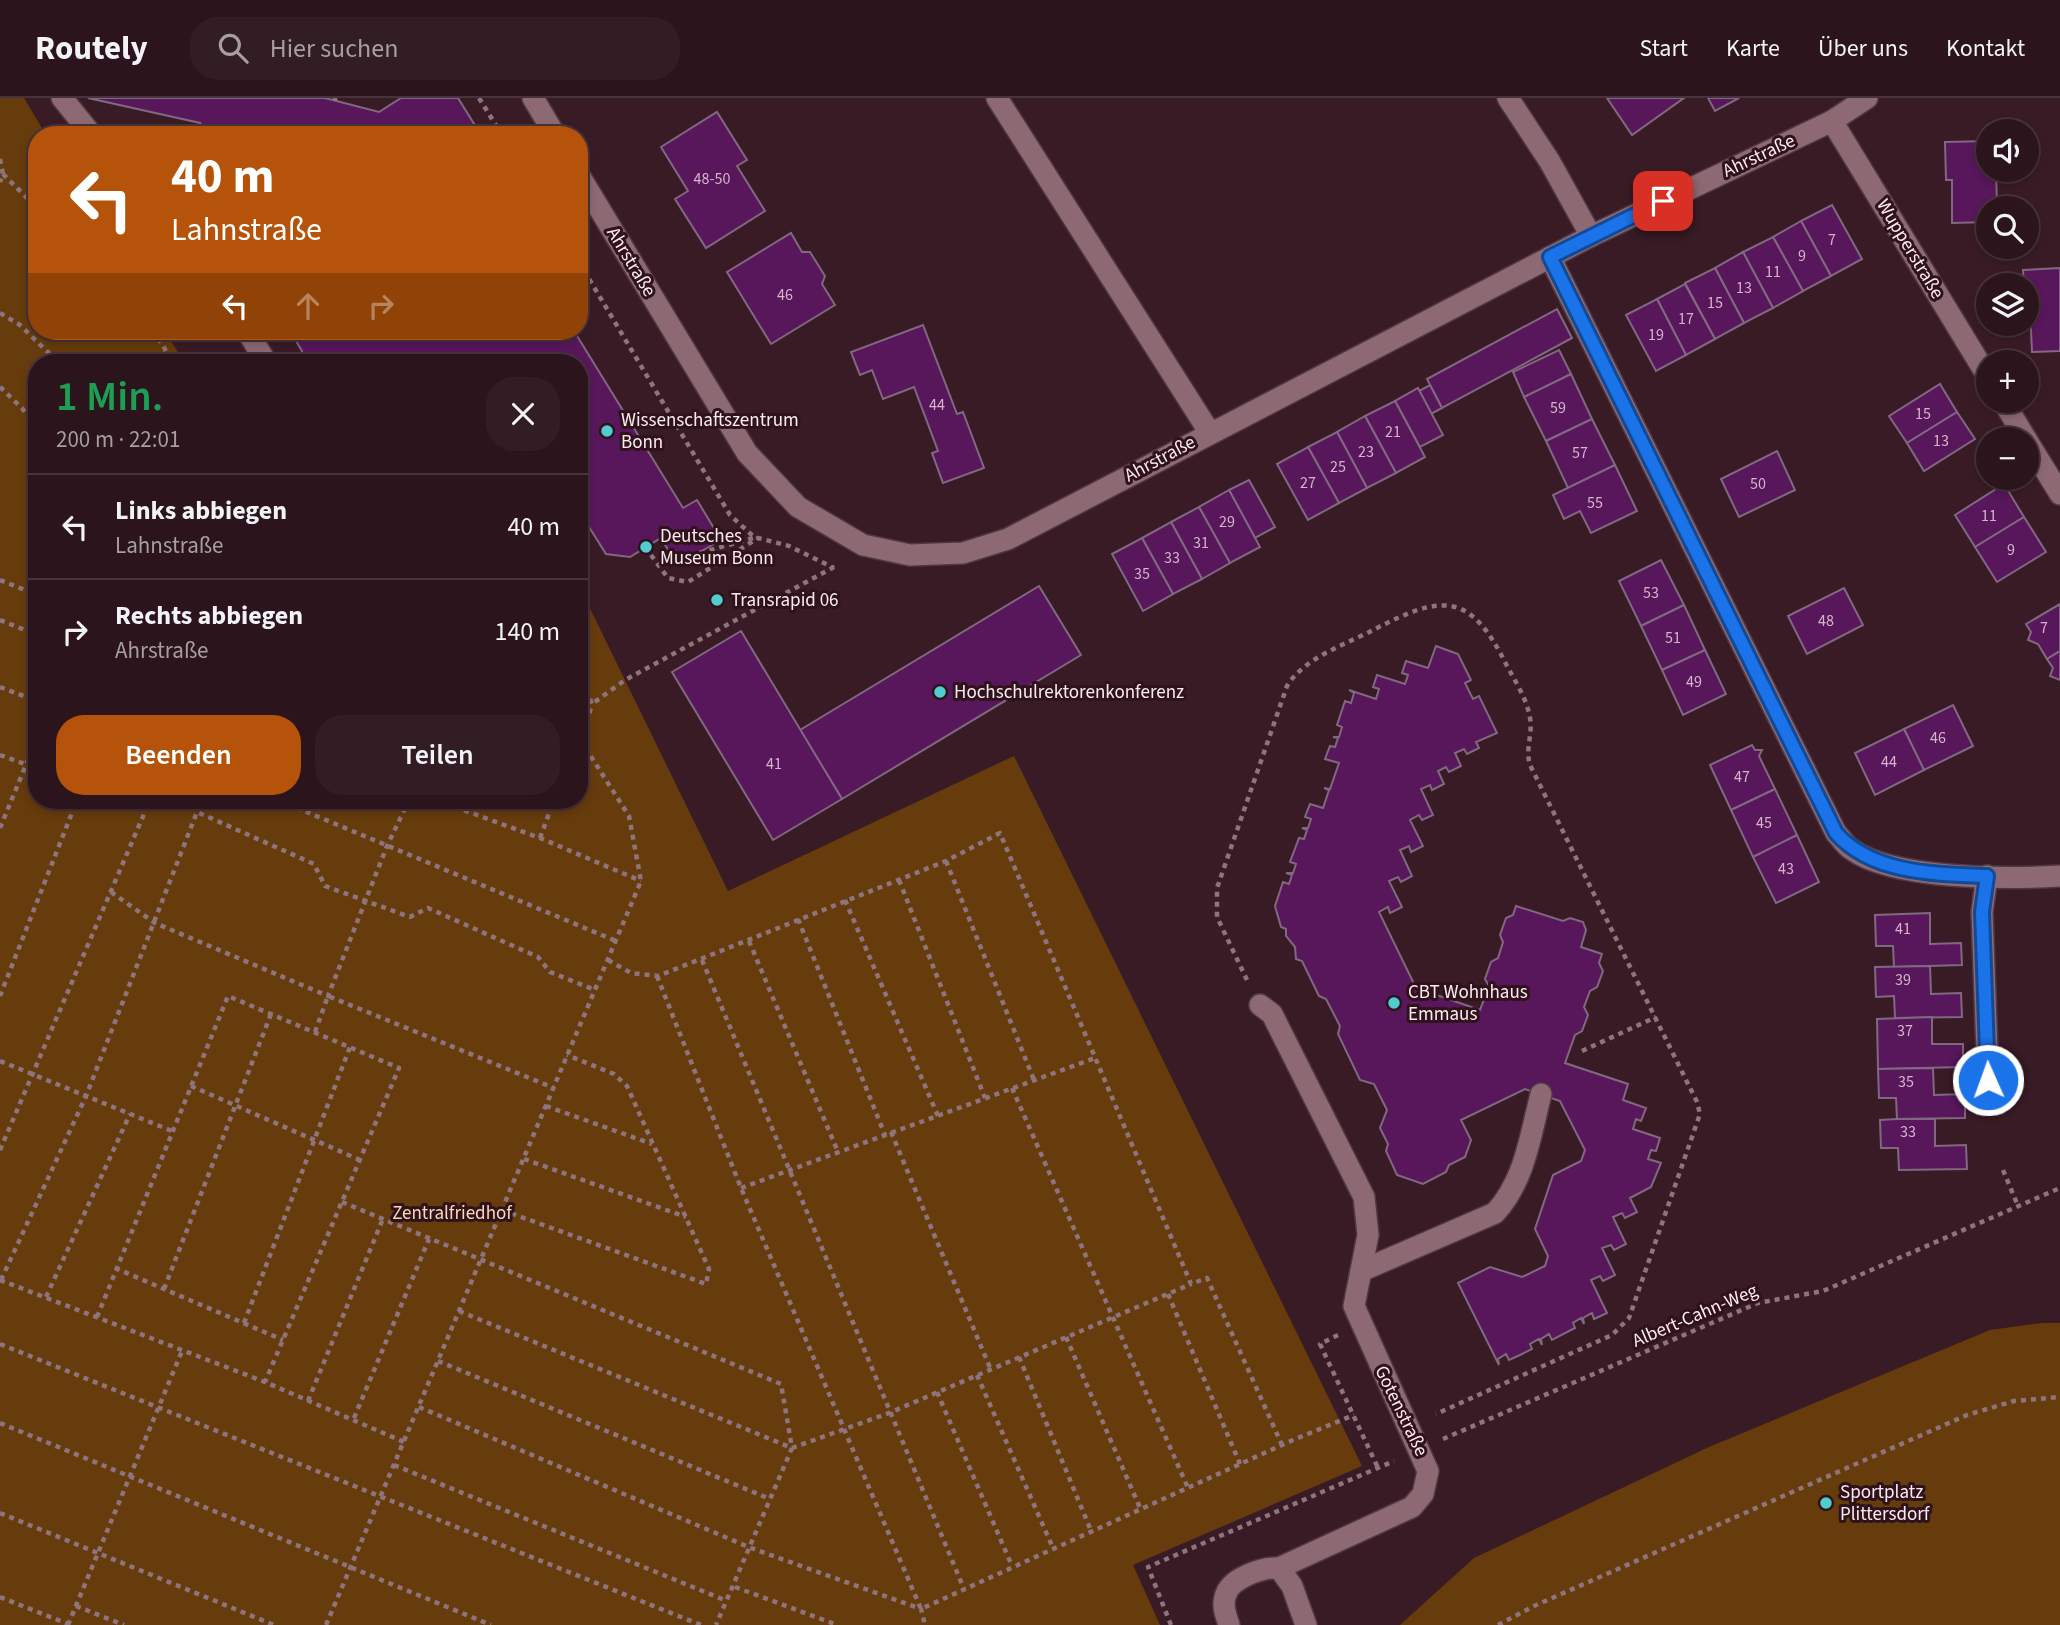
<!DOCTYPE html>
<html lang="de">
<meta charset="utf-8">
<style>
:root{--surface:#2b141c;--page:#331d25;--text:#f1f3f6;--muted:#a69ea3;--line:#47333b;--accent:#b45309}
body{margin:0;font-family:"Source Sans 3",sans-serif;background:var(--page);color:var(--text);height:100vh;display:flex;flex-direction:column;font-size:26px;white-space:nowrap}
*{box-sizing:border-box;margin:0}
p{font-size:23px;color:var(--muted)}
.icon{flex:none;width:38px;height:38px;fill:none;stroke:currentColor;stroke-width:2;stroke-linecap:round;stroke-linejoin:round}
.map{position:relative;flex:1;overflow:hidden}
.side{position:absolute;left:28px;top:256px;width:560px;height:455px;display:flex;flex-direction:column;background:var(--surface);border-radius:28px;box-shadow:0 4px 10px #0003,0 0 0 2px var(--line)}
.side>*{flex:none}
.guide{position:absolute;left:28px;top:28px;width:560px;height:214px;border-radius:28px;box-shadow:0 4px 10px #0003,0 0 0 2px var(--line);background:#b45309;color:#fff;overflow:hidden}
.tools{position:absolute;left:1976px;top:21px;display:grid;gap:14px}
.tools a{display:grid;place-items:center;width:63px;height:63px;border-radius:50%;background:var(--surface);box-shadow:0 4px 10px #0003,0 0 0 2px var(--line);font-size:35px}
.pin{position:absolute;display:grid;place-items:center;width:60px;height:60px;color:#fff;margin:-30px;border-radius:14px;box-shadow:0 4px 10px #0006}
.me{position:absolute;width:77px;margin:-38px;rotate:358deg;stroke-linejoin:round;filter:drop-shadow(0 0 5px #0008)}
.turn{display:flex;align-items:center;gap:24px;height:147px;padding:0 28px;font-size:32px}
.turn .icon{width:91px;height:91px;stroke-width:2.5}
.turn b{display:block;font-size:49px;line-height:60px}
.lanes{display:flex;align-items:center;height:66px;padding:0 28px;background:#0003;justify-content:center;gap:35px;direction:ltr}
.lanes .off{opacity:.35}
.round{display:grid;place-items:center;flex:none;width:74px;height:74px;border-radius:28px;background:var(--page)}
.summary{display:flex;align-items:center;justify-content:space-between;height:119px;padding:0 28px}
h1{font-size:42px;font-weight:600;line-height:52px;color:#1e9e55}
.cta{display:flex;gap:14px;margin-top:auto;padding:14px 28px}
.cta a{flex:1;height:80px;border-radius:28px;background:var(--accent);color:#fff;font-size:28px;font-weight:600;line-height:80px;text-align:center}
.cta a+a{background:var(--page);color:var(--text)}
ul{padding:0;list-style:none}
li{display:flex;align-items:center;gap:21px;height:105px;padding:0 28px;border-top:2px solid var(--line)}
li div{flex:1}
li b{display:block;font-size:26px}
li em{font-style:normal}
header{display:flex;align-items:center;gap:42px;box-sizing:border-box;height:98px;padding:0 35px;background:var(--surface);border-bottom:2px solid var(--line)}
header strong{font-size:33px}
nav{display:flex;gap:38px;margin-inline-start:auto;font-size:24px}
.search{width:490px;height:63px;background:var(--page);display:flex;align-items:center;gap:18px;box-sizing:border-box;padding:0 24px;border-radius:28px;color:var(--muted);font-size:26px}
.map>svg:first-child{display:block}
</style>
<header>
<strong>Routely</strong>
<div class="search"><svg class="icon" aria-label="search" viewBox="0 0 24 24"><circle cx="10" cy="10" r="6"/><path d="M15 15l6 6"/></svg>Hier suchen</div>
<nav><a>Start</a><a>Karte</a><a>Über uns</a><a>Kontakt</a></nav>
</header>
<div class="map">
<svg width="2060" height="1527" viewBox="0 0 2060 1527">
<rect width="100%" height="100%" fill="#391b26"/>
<!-- green -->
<g fill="#673c0c">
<polygon points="0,0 24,0 46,37 37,37 37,233 165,233 184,264 37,264 37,702 579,702 579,488 728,793 1014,658 1362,1368 1133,1467 1160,1527 0,1527"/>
<polygon points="2042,1225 2060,1225 2060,1527 1400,1527 1474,1460 1709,1349 1990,1232"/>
</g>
<!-- building -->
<g fill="#58175b" stroke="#816881" stroke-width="2">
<polygon points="88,0 325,0 379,14 401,0 458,0 481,37 207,37 200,25"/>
<polygon points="1607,0 1684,0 1632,37"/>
<polygon points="1708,0 1739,0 1715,13"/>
<polygon points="717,14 747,62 737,68 765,113 706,150 675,101 688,93 661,49"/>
<polygon points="1988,43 1988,72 1996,72 1997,110 1988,110 1988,124 1952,125 1952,82 1946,82 1945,44"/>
<polygon points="1832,107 1862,161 1831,178 1801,123"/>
<polygon points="1801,123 1831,178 1803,193 1773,139"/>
<polygon points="791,135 802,154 810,154 825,178 822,186 835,207 771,246 727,174"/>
<polygon points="1773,139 1803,193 1773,210 1743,154"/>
<polygon points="1743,154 1773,210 1744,225 1715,170"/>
<polygon points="1715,170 1744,225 1715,241 1685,185"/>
<polygon points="2060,170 2060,253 2032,254 2030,210 2026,210 2023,172"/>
<polygon points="1685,186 1715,241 1686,257 1657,201"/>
<polygon points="1657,201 1686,257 1656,273 1626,217"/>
<polygon points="1557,211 1572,240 1442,310 1427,281"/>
<polygon points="923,227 957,316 963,314 984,370 943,385 932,355 938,353 914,289 883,301 872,272 860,277 851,254"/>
<polygon points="290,233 574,233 683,410 697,402 721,442 677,467 661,440 630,459 606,456 579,413 579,264 299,264 302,253"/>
<polygon points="1559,252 1571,276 1524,299 1513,274"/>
<polygon points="1571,276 1592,321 1546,343 1524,299"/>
<polygon points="1940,286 1957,314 1907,345 1889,318"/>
<polygon points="1430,287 1442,310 1431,316 1419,293"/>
<polygon points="1418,290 1443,337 1420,349 1395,303"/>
<polygon points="1395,303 1425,359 1396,375 1365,318"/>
<polygon points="1957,314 1975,341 1924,373 1907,345"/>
<polygon points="1365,318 1396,375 1367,390 1337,334"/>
<polygon points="1592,321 1615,367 1568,390 1546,343"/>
<polygon points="1337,334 1367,390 1339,405 1308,349"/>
<polygon points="1308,349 1339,405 1308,422 1277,366"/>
<polygon points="1777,353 1795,392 1739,419 1721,381"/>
<polygon points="1615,367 1637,413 1591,435 1580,413 1564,421 1553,397"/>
<polygon points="1249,382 1275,429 1255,440 1229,392"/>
<polygon points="2004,386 2024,419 1975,449 1955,417"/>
<polygon points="1229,392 1260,449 1230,465 1199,409"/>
<polygon points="1199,409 1230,465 1202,481 1171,424"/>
<polygon points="2024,419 2046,454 1997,484 1975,449"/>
<polygon points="1171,424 1202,481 1173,496 1142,440"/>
<polygon points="1142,440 1173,496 1143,513 1112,456"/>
<polygon points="1661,462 1684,507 1641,528 1619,483"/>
<polygon points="1039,488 1081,557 842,701 800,632"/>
<polygon points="1844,490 1863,527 1807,556 1788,518"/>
<polygon points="2060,506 2060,553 2047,561 2038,546 2028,542 2031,534 2026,526"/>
<polygon points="1684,507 1705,552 1662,572 1641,528"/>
<polygon points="741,533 842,701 773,742 672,574"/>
<polygon points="1436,548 1458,556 1471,582 1465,585 1473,601 1479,598 1497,635 1476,644 1479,650 1467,656 1464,651 1455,655 1461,668 1449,674 1446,669 1438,673 1444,686 1432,692 1430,687 1421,691 1433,717 1422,722 1419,717 1410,722 1423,748 1411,754 1409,748 1400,752 1412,778 1401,784 1398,779 1389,783 1402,809 1390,815 1388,809 1379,814 1416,890 1480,912 1489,888 1485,881 1491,864 1498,860 1503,844 1500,837 1506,820 1513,817 1516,808 1563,823 1570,820 1583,824 1586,832 1581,849 1602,856 1599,865 1603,873 1597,889 1590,893 1584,909 1588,917 1582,933 1575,937 1565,965 1628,986 1623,1002 1646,1010 1641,1023 1636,1021 1633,1031 1660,1040 1656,1053 1651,1052 1648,1061 1661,1065 1651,1089 1630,1100 1637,1114 1625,1120 1622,1115 1613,1119 1626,1146 1614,1152 1611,1147 1602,1150 1615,1177 1603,1183 1600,1178 1591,1182 1607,1215 1594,1221 1592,1215 1583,1220 1584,1226 1581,1220 1573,1225 1575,1230 1552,1242 1549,1236 1541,1241 1542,1247 1539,1241 1530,1246 1532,1251 1520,1257 1509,1262 1506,1256 1498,1261 1499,1267 1458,1185 1490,1169 1522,1179 1545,1168 1548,1158 1535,1131 1553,1077 1581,1063 1585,1052 1560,1003 1525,991 1461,1022 1471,1042 1465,1059 1449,1067 1446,1074 1423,1086 1397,1077 1386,1053 1388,1046 1380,1030 1387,1012 1374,986 1360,982 1338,936 1340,928 1326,901 1319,898 1302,863 1296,861 1295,849 1286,838 1286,831 1281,829 1275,808 1283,784 1289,786 1292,777 1286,775 1293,775 1296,766 1290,764 1299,740 1304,741 1307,732 1302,730 1308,730 1311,721 1305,719 1310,706 1323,710 1329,692 1324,690 1330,691 1339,665 1325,661 1330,648 1335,649 1338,640 1333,639 1339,639 1342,629 1337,627 1345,603 1351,605 1354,595 1349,592 1376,601 1379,591 1373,589 1377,577 1405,586 1408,577 1402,575 1406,563 1428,570"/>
<polygon points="1705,552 1726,596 1683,617 1662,572"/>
<polygon points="2060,553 2060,582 2050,578 2053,570 2047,561"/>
<polygon points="1953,607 1973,648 1924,672 1904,631"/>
<polygon points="1904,631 1924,672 1875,697 1855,655"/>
<polygon points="1752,647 1755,652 1762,652 1759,658 1775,691 1731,712 1710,667"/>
<polygon points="1775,691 1797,737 1753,759 1731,712"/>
<polygon points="1797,737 1819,784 1776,805 1753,759"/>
<polygon points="1930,815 1930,846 1961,845 1962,867 1894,869 1893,848 1876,848 1875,817"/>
<polygon points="1930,868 1931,896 1961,895 1962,919 1895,920 1894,898 1876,899 1875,869"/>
<polygon points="1932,919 1932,946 1963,946 1963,969 1878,971 1877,921"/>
<polygon points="1933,970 1934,997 1965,996 1965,1020 1897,1021 1896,1000 1879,1000 1878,971"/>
<polygon points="1897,1021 1935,1021 1935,1048 1966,1047 1967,1071 1899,1072 1898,1050 1881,1050 1880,1022"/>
</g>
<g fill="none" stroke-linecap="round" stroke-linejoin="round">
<defs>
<g id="minor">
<polyline points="62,0 92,37"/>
<polyline points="533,0 555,37"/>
<polyline points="997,0 1210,335"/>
<polyline points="1508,0 1550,64 1591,138"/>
<polyline points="1832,23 1988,279"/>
<polyline points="579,77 747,355 798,409 863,447 910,457 963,455 1008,441 1591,138 1832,23 1867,0"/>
<path d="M1550,159L1836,735C1841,740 1845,747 1851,751C1893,782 2008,781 2060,778"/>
<polyline points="247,233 266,264"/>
<polyline points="2003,303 2026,341"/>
<polyline points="2026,341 2060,396"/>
<polyline points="1987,778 1982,814 1988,982"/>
<path d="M1361,1173L1495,1115C1525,1082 1530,1039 1541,996"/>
<polyline points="1279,1470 1292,1488 1306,1527"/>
<path d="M1229,1527C1226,1517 1222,1509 1225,1499C1229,1480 1263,1469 1279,1470L1412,1409L1423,1396L1428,1373L1354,1208L1368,1137L1364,1099L1272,916L1260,907"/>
</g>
</defs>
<!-- minor casing -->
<use href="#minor" stroke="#503740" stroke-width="24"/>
<!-- path -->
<g stroke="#8e747d" stroke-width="4.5" stroke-dasharray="5 5" stroke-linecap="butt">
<polyline points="479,0 502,37"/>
<polyline points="335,3 335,0"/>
<polyline points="0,61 3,76 0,84"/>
<polyline points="3,76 37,110"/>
<polyline points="579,164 730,417 754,439 789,448 834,470"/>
<polyline points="0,215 20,227 58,264"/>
<polyline points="151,233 163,247 171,264"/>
<polyline points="0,289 22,310 37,332"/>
<polyline points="700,455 753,440"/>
<polyline points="651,457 668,480 688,484 758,440"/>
<polyline points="0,482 37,497"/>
<polyline points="0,522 37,537"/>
<polyline points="579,573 592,606 579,653"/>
<polyline points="0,589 37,603"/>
<polyline points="579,596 592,606 625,582 834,469"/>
<polyline points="0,657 25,666"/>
<polyline points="278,702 616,843"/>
<polyline points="436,702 540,740 641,783"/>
<polyline points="0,730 37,640"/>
<polyline points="540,740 554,702"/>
<polyline points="946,763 1034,982"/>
<polyline points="899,782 985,1000"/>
<polyline points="111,794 155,825 328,898 387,748 409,702"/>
<polyline points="845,802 938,1018"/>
<polyline points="798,821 885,1037"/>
<polyline points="749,843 838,1054"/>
<polyline points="608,862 631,875 658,878 946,763 1000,735 1191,1186 1207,1180 1282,1347"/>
<polyline points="702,862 964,1491"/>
<polyline points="657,878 741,1090 921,1511 1293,1342 1354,1317"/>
<path d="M1247,882L1217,819V790L1287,588C1305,559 1345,547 1375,531C1443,496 1470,494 1506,566C1515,583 1527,601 1530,620C1533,636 1525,651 1530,667L1697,1004L1700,1016L1629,1220L1612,1237L1436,1316"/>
<polyline points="0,898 77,702"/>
<polyline points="315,934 328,898 554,990"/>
<polyline points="1582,953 1656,919"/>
<polyline points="0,963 172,1033"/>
<polyline points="191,988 360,1062"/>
<polyline points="1012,990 1188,1390"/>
<polyline points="546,1008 652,1046"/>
<polyline points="891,1034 991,1272"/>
<polyline points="0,1052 150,702"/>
<polyline points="524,1061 686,1119"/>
<polyline points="2003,1072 2018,1108"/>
<polyline points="741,1090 1095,960"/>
<polyline points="342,1104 781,1286 792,1350 716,1527"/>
<polyline points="502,1112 706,1186 709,1171 627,988 614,976 567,957"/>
<polyline points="115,1170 283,1242"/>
<polyline points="0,1182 265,1284 404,1344"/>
<polyline points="1,1182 86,998 197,714 314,766 325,788 410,819 428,810 538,859 550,874 595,892"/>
<polyline points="164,1191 271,916"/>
<polyline points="1168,1196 1240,1366"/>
<polyline points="46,1199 130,1016"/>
<polyline points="459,1213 792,1350 889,1315 1191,1186"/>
<polyline points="97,1219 228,898 399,970 265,1284"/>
<polyline points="244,1225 350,949"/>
<polyline points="1338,1237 1320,1246 1378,1370"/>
<polyline points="1066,1239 1140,1410"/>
<polyline points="0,1246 701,1527"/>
<polyline points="1019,1259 1092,1435"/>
<polyline points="438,1263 770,1401"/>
<polyline points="977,1277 1053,1450"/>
<polyline points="937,1294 1012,1468"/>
<polyline points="308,1303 382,1123"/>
<polyline points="419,1309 751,1450 921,1511 925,1527"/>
<polyline points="354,1320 429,1141"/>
<polyline points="0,1325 491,1527"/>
<polyline points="1443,1341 1758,1205 1823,1193 2060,1090"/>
<polyline points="394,1367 727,1503"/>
<polyline points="0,1415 274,1527"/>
<polyline points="735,1489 837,1527"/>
<polyline points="0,1499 68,1526"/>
<polyline points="76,1508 124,1527"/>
<polyline points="68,1527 182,1253"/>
<polyline points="326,1527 641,783 629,718 583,646"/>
<polyline points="1171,1527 1148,1469 1394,1363"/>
<polyline points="1498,1527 1534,1508 1967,1317 2014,1303 2060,1299"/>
</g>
<!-- minor -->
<use href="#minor" stroke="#8d6974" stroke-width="21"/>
</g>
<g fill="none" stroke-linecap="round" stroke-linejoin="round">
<defs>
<path id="route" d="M1663,103L1550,159L1836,735C1872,776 1936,776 1987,778L1982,814L1988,982"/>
</defs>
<!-- route casing -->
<use href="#route" stroke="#114b97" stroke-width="18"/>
<!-- route -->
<use href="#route" stroke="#1a73e8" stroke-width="12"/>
</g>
<!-- markers -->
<g fill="#52cdcf" stroke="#2e121c" stroke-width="2.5">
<circle cx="607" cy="333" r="7"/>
<circle cx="646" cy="449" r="7"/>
<circle cx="717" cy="502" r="7"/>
<circle cx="940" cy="594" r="7"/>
<circle cx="1394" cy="905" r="7"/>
<circle cx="1826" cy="1405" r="7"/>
</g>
<g text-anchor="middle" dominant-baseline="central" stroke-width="6" stroke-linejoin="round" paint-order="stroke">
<!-- number labels -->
<g font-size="16" fill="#d4b4ca">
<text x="712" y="81">48-50</text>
<text x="1832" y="142">7</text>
<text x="1802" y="158">9</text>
<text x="1773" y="174">11</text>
<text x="1744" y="190">13</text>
<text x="785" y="197">46</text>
<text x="1715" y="205">15</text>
<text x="1686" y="221">17</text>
<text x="1656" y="237">19</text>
<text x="937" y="307">44</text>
<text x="1558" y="310">59</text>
<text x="1923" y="316">15</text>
<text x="1393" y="334">21</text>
<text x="1941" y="343">13</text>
<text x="1366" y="354">23</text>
<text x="1580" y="355">57</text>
<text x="1338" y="369">25</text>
<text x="1308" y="385">27</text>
<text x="1758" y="386">50</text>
<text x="1595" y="405">55</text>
<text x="1989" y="418">11</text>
<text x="1227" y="424">29</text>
<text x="1201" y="445">31</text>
<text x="2011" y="452">9</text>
<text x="1172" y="460">33</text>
<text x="1142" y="476">35</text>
<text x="1651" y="495">53</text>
<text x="1826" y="523">48</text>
<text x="2044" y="530">7</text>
<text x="1673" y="540">51</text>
<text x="1694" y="584">49</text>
<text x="1938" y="640">46</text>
<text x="1889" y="664">44</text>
<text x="774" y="666">41</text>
<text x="1742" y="679">47</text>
<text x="1764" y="725">45</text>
<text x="1786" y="771">43</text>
<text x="1903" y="831">41</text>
<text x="1903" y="882">39</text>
<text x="1905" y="933">37</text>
<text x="1906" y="984">35</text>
<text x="1908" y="1034">33</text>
</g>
<!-- street labels -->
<g font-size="19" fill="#fee9ef" stroke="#2e121c">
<text transform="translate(1759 58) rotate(-25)">Ahrstraße</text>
<text transform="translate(1910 151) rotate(59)">Wupperstraße</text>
<text transform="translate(631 164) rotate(59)">Ahrstraße</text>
<text transform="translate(1160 361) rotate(-28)">Ahrstraße</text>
<text transform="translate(1695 1218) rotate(-23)">Albert-Cahn-Weg</text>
<text transform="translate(1401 1313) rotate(64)">Gotenstraße</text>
</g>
<!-- poi labels -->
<g font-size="19" fill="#fee9ef" stroke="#2e121c" text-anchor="start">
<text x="621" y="322">Wissenschaftszentrum<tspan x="621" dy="22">Bonn</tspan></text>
<text x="660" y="438">Deutsches<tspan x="660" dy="22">Museum Bonn</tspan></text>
<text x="731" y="502">Transrapid 06</text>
<text x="954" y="594">Hochschulrektorenkonferenz</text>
<text x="1408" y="894">CBT Wohnhaus<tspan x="1408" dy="22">Emmaus</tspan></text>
<text x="1840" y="1394">Sportplatz<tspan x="1840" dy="22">Plittersdorf</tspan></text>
</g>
<!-- park labels -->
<g font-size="19" fill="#fed7b4" stroke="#2e121c">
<text x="452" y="1115">Zentralfriedhof</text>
</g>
</g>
</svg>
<div class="tools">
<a><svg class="icon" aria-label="sound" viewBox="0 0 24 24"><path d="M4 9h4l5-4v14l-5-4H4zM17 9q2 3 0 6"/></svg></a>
<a><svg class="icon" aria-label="search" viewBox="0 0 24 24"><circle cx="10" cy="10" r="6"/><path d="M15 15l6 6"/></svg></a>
<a><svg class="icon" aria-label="layers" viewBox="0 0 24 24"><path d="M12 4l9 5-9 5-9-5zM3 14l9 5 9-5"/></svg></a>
<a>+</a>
<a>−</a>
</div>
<div class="pin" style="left:1663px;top:103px;background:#d93025"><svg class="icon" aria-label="arrive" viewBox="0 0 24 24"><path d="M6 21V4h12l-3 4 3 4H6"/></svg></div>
<svg class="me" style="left:1988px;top:982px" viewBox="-20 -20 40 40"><circle r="17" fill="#1a73e8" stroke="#fff" stroke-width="3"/><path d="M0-11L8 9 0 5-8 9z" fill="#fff"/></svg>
<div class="guide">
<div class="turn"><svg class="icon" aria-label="left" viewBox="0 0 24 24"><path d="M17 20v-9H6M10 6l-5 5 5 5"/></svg><div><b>40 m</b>Lahnstraße</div></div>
<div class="lanes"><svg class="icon" aria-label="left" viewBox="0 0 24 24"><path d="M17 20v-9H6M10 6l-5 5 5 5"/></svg><svg class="icon off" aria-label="ahead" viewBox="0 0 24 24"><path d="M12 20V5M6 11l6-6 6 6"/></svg><svg class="icon off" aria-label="right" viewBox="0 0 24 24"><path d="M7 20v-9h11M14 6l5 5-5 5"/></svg></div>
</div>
<section class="side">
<div class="summary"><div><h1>1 Min.</h1><p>200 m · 22:01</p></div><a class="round"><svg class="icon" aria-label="close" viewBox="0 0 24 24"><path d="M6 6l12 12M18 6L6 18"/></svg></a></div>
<ul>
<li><svg class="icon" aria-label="left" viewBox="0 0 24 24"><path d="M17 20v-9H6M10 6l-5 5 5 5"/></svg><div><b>Links abbiegen</b><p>Lahnstraße</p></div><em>40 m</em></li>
<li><svg class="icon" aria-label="right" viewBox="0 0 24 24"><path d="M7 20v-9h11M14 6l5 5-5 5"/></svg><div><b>Rechts abbiegen</b><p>Ahrstraße</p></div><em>140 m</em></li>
</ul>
<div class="cta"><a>Beenden</a><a>Teilen</a></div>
</section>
</div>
